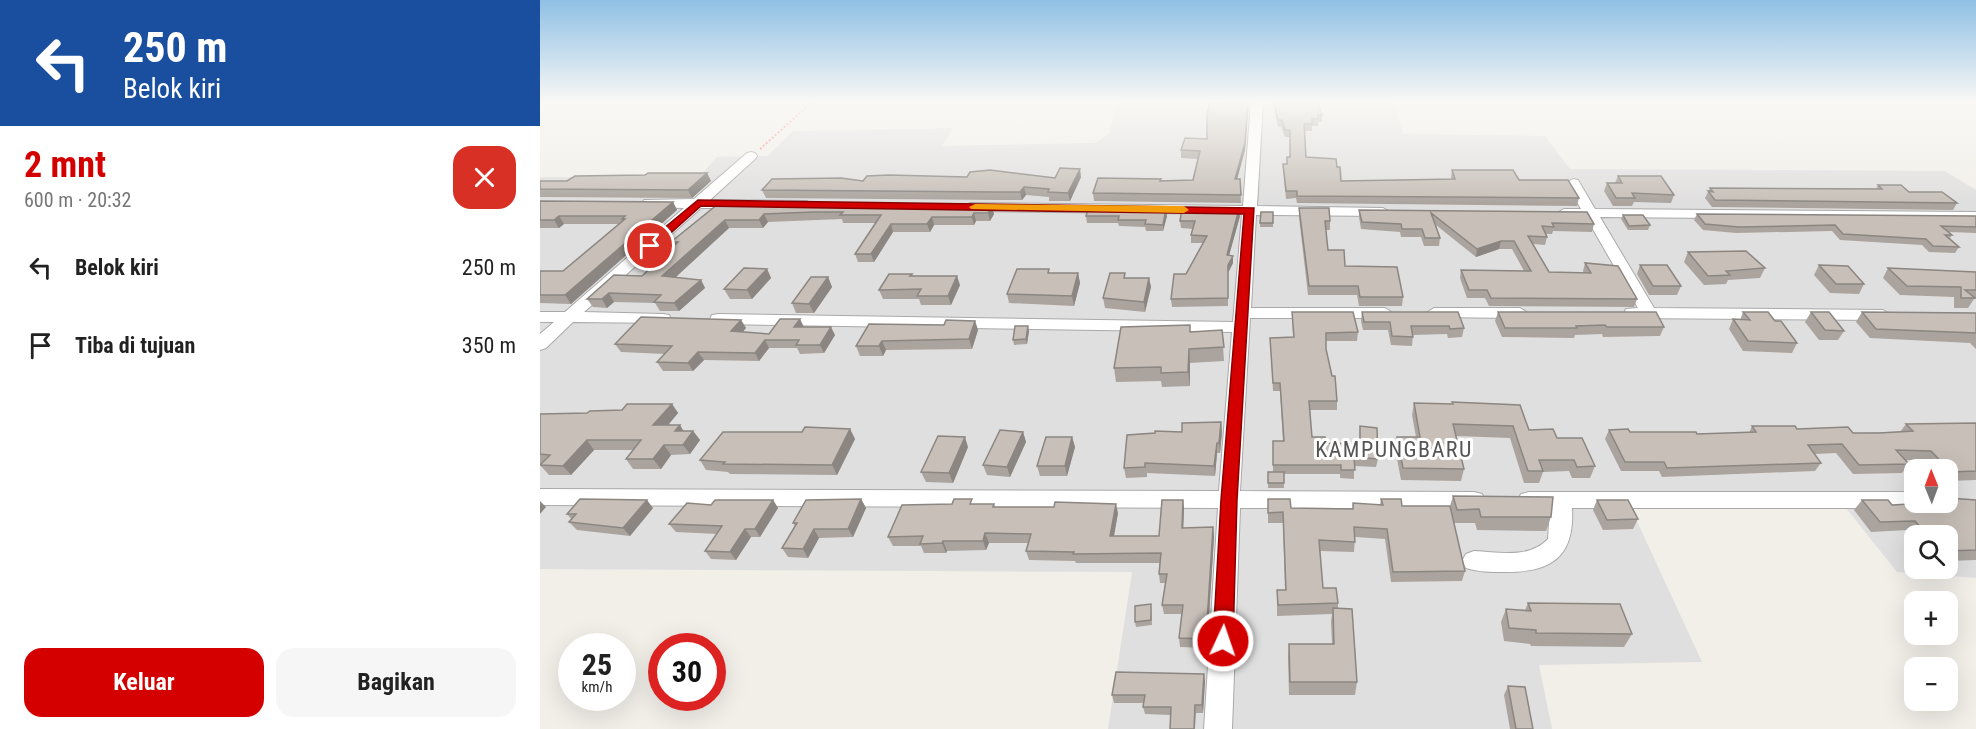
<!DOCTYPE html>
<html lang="id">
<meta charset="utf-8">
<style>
:root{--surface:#fff;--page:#f6f6f6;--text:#222;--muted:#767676;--accent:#d40000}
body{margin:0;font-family:"Roboto Condensed",sans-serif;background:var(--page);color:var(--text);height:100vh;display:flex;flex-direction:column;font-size:22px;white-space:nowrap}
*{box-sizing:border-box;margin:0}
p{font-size:20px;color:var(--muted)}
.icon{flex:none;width:33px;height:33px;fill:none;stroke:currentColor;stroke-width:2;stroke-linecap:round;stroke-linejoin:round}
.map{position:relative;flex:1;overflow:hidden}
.panel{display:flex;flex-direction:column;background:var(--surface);width:540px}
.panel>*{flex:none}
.hud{background:#1a4fa0;color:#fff;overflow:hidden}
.needle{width:39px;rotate:359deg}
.tools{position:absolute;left:1364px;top:459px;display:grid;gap:12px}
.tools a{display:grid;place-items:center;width:54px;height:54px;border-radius:12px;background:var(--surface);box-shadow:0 6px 24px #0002;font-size:30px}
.speed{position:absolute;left:18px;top:633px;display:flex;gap:12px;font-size:30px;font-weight:700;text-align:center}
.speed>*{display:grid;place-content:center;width:78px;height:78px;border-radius:50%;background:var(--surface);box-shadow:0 6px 24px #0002;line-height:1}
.speed small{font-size:15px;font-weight:400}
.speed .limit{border:9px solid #d22;background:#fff;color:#111}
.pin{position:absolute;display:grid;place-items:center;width:51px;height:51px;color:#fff;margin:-26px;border:3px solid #fff;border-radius:50%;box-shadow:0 2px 6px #0007}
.me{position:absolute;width:66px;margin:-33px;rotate:3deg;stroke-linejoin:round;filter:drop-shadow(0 0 4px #0008)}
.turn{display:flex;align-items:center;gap:21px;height:126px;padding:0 24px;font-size:27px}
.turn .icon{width:78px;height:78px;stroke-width:2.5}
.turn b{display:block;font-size:42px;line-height:51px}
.round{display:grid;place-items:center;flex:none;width:63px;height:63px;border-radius:18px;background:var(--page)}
.overview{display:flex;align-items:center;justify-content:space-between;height:102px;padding:0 24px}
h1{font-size:36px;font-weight:700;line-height:45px;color:var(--accent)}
.cta{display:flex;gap:12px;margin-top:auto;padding:12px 24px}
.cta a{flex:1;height:69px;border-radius:18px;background:var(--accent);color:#fff;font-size:24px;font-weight:700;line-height:69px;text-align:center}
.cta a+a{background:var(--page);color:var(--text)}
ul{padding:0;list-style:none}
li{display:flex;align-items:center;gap:18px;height:78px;padding:0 24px}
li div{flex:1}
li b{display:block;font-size:22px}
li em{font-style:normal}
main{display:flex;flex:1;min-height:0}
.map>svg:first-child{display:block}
</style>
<main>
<section class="panel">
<div class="hud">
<div class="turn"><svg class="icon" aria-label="left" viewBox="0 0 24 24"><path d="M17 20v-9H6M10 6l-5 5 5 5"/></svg><div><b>250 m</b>Belok kiri</div></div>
</div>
<div class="overview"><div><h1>2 mnt</h1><p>600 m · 20:32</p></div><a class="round" style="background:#d93025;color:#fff"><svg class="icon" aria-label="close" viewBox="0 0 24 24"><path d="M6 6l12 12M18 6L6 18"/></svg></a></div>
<ul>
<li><svg class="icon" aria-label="left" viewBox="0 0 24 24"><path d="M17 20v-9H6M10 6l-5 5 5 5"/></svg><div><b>Belok kiri</b></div><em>250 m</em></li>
<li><svg class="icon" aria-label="arrive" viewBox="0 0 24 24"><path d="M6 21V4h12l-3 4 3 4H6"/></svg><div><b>Tiba di tujuan</b></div><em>350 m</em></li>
</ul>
<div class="cta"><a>Keluar</a><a>Bagikan</a></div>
</section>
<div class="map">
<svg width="1436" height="729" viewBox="0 0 1436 729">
<rect width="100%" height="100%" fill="#f2efe9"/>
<!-- residential -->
<path fill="#e0dfdf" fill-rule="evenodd" d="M854,102L863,134L1005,136L1030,169L1405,171L1436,190V578L1357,572L1302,503L1089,504L1162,662L999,665L1012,729H568L592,572L0,569V177H159L177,157L227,156L253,131L413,128L402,146L555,143L569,134L577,103ZM1374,470H1407V502H1374ZM1374,536H1407V568H1374Z"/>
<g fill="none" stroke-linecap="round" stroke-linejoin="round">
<defs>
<g id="minor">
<polygon points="711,102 723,102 717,206 843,208 850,212 843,216 716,215 711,308 845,308 853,313 845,318 710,318 700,491 934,492 942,494 945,500 942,506 934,508 700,508 692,729 664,729 678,508 0,505 0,489 679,491 692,332 178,324 172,323 170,319 172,315 178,314 693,322 702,214 430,211 423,207 430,203 703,206"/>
<polygon points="211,152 215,153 217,156 215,159 170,200 267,201 274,205 272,208 161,208 44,312 123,314 129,315 131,319 129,323 33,322 6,348 0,350 0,334 14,322 0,322 0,312 25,312 144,208 109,207 104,206 102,203 104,200 154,199 207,153"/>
<polygon points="1033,179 1038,180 1055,209 1436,212 1436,220 1060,217 1114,308 1343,310 1351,315 1343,320 1092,318 1084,313 1086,309 1098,308 1046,217 1024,217 1017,213 1024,209 1041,209 1026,183"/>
<polygon points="894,308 980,308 988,313 980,318 888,317 886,313"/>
<path d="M989,492H1374V502H1383L1382,506L1374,508H1032C1035,558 1010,573 963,572C950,572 938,572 926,568L922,561L926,554L934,551C959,552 989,559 1008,539L1010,508H989L981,506L978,500L981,494Z"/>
</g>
</defs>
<!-- minor casing -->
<use href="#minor" stroke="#a9a9a9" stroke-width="2"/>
<!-- path -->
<polyline stroke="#fa8072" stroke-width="2" stroke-dasharray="2 2" stroke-linecap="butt" points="220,149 272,102"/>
<!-- minor -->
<use href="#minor" fill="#fff" fill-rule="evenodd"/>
</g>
<!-- wall -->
<g fill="#aba49e">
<polygon points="708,102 705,150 697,179 700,179 701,203 554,201 553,193 621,179 621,181 653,180 658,159 641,158 641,150 667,139 681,103"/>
<polygon points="734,102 782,115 782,122 778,122 778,126 772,126 772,131 765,131 766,157 797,167 801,181 911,179 911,177 912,170 979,180 1039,198 1037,206 757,203 756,198 746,199 743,164 747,164 750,157 750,137 745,137 741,127 738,127 734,107"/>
<polygon points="167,173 171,181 152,198 0,197 0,181 27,181"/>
<polygon points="1078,176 1134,195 1131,203 1094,202 1092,206 1073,206 1064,191 1067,183 1075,183"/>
<polygon points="427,177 515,178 541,177 530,201 509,201 509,197 486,195 482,200 460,200 226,198 222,190 323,181"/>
<polygon points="1338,185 1417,203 1413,210 1172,207 1165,198 1170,188 1336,189"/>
<polygon points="0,201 133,202 137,210 31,304 0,303 0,271 23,271 79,224 24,224 19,228 0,228"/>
<polygon points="178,204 454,214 450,221 436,221 434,225 394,225 390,232 353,232 334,262 318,262 315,254 335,223 303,223 302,219 277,220 228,222 223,228 189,228 135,278 161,280 165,288 139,311 120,311 115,303 74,302 67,308 53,307 47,299 102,276 134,246 131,242"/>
<polygon points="759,208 790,221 790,230 786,230 788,250 805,266 863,297 862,306 819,306 817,295 768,295 759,217"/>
<polygon points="819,210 1054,224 1052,232 1013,231 1012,234 1006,234 1007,237 1005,245 993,244 1009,272 1044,273 1043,271 1045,263 1097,299 1094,307 949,306 945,298 927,298 920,278 921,270 984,271 972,249 959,249 936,257 896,225 900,238 899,246 884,246 881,237 861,237 860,232 821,229 819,217"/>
<polygon points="721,212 733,212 733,227 720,227"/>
<polygon points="1157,214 1436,216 1436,233 1409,232 1412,235 1410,238 1419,247 1415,253 1389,252 1382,245 1300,240 1292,231 1196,233 1163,230 1154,220"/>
<polygon points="1083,215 1110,225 1108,230 1088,230 1081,219"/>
<polygon points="546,216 627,216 623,231 606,231 605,227 579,226 578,223 547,223"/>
<polygon points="700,216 689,255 693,256 693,263 688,273 688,306 632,307 631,299 663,243 651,243 651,235 653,229 641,228 640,221"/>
<polygon points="1148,252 1225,268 1220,278 1188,280 1186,284 1164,285 1144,262"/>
<polygon points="1100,265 1141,286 1137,295 1109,295 1097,274"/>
<polygon points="1279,265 1324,284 1319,294 1290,293 1274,275"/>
<polygon points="1348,268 1436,272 1436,299 1434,299 1428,308 1414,308 1414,297 1360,295 1343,278"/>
<polygon points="227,269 231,278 212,299 190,299 184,289"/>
<polygon points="538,273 540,283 534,306 469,303 467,294"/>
<polygon points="585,273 585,278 609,278 611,287 605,312 565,308 563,298"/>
<polygon points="372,274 373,276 420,285 411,305 381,305 379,299 343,299 339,290"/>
<polygon points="288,277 292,287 274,313 256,313 252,303"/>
<polygon points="752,312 818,332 817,341 786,341 786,349 797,401 797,410 770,410 772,437 786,443 819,444 820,426 838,459 836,467 814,466 814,479 800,478 800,474 744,474 744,488 728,488 728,472 733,472 733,441 743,441 740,391 733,391 730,338 753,337"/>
<polygon points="822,312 924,328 922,337 908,338 907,334 873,335 872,346 851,345 848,330 823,330 821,321"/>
<polygon points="958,312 1124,327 1120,336 1063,337 1062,334 1035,335 1034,338 962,337 955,321"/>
<polygon points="1203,312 1235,321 1257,343 1252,353 1203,351 1189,329 1193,319 1200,320"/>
<polygon points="1271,312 1304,331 1298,340 1279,340 1265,322"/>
<polygon points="1322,312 1436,313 1436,349 1430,343 1330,338 1316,322"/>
<polygon points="260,319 264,327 295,335 284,353 260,354 257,348 229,348 219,361 164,360 153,371 123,371 117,362 125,354 81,352 75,344 201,320 206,328 202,332 229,334"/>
<polygon points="435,321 438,330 432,349 346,350 343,356 320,356 316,346 404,325"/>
<polygon points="650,325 650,332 682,330 684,361 650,363 650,386 622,387 621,381 576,382 574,368"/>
<polygon points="489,331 487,344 474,345 473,340"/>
<polygon points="912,402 989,430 1017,438 1055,466 1050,478 1032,478 1029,471 1003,472 999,483 984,483 970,438 916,436 924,469 921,481 861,480 855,448 857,437 876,437 872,415 874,403 912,404"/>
<polygon points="132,404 138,413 128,425 144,431 153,431 160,440 150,454 131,455 121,469 93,469 86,459 93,450 54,450 31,475 9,475 0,465 1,464 0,464 0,414 47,413 82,410"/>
<polygon points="681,422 682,432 680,453 677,453 675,476 607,473 607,477 586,478 584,468 642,432"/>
<polygon points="1436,423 1436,480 1407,481 1407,470 1393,470 1384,460 1365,460 1369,464 1362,473 1313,474 1296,453 1275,454 1281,463 1275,471 1122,477 1119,471 1081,471 1065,439 1069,430 1090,432 1157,434 1209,433 1212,426 1313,433 1360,432 1366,424"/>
<polygon points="310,429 315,439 297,475 190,474 188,472 166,470 160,460 262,432"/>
<polygon points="483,432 486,442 470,477 447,475 443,465"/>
<polygon points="532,437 535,447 527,476 500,476 497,466"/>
<polygon points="428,447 413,483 386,482 381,472"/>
<polygon points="913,496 1011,517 1006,531 937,530 935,523 914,523 925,571 922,581 851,582 845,539 815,537 814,552 780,551 783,588 798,603 798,609 817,682 815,695 749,695 748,657 749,644 792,644 791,622 792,614 737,616 737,590 745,590 743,523 728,523 728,499 751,508 813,509 813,503 840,505 841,499 862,506 910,506"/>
<polygon points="1409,498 1436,500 1436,560 1407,561 1407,536 1374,536 1374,540 1367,530 1331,532 1314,510 1322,500 1352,505 1407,502 1407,500"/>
<polygon points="321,499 326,508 313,537 279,538 268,558 248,557 242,548 255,526 253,523"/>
<polygon points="233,500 238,508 220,537 211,537 196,560 171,559 165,551 177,534 136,532 129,524 171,505"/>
<polygon points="643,500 644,509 643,528 673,527 674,537 667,648 640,647 639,638 642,614 624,614 622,605 625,583 620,583 619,574 620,563 536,563 535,561 489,560 486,551 488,543 449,543 446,550 407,551 406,553 384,553 381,546 353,546 348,537 434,504 454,504 455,507 578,513 574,536 619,536"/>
<polygon points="1057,500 1098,519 1093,529 1063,530 1053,510"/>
<polygon points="113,508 90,536 37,530 29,522 32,520 27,514"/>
<polygon points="988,603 1092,634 1084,647 991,646 990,644 964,641 961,622 966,609 985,610"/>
<polygon points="611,604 612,625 596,627 595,622"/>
<polygon points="665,681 663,713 656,713 655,729 630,729 630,715 605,714 603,707 604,703 574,703 572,695"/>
<polygon points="968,686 993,729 970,729 964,695"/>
</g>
<!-- shaded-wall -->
<g fill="#8b8681">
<polygon points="708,102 705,150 695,187 695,179"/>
<polygon points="540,169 541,177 530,201 528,193"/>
<polygon points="167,173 171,181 152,198 148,190"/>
<polygon points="484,187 486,195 482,200 480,192"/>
<polygon points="133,202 137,210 31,304 25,295"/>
<polygon points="452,206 454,214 450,221 448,213"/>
<polygon points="626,209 627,216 623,231 623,225"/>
<polygon points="699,209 700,216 687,263 687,255"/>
<polygon points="434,213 436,221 434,225 432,217"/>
<polygon points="224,214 228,222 223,228 219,220"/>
<polygon points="19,216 24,224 19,228 14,220"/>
<polygon points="392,217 394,225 390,232 387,224"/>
<polygon points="185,220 189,228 127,285 122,276"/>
<polygon points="351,224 353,232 334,262 331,254"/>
<polygon points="961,241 959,249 936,257 937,249"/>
<polygon points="693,256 693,263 688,273 688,306 688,265"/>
<polygon points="227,269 231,278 212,299 207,290"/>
<polygon points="538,273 540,283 534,306 532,296"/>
<polygon points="417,276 420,285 411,305 408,296"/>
<polygon points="288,277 292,287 274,313 269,304"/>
<polygon points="609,278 611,287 605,312 604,302"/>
<polygon points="161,280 165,288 139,311 134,303"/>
<polygon points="69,293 74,302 67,308 62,299"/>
<polygon points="260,319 264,328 254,327"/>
<polygon points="201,320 206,328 196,340 191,331"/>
<polygon points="435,321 438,330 432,349 429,339"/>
<polygon points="488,326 489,331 487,344 486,339"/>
<polygon points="291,327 295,335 284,353 280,345"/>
<polygon points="225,340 229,348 219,361 215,353"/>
<polygon points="342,341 346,350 343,356 339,346"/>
<polygon points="649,349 650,363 650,386 648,372"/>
<polygon points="158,352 164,360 153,371 148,363"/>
<polygon points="132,404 138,413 120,435 113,425"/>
<polygon points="681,422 682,432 680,453 679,443"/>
<polygon points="140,425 146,435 135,431"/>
<polygon points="310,429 315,439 297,475 292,465"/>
<polygon points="153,431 160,440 150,454 143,445"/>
<polygon points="483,432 486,442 470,477 467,467"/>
<polygon points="425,437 428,447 413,483 409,473"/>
<polygon points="532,437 535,447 527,476 525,466"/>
<polygon points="47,440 54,450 31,475 23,466"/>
<polygon points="677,443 677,453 675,476 674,466"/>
<polygon points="124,445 131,455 121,469 113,459"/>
<polygon points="321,499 326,508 313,537 308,529"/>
<polygon points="107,500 113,508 90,536 83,528"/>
<polygon points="233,500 238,508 220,537 215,529"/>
<polygon points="643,500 644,509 643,537 642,528"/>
<polygon points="0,501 6,507 0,514"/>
<polygon points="576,504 578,513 572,546 570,536"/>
<polygon points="673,527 674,537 667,648 666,639"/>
<polygon points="205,529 211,537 196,560 190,552"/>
<polygon points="274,529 279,538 268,558 263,549"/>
<polygon points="445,533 449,543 446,550 443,541"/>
<polygon points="403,541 407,551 406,553 402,543"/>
<polygon points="664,674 665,681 663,713 662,705"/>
</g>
<!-- building -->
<g fill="#c7bfb8" stroke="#8b8681" stroke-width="1.5">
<polygon points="681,102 708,102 705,143 695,179 700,179 701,195 553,193 558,178 621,179 620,181 653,180 660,151 641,150 645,138 667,139 667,114 670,103 681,103"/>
<polygon points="734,102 778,102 782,115 778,115 778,119 772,119 772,124 764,124 766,157 796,159 797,167 800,167 801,181 915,179 912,170 973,170 979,180 1028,180 1039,198 757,196 757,191 746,191 743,164 747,164 747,157 750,157 750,130 745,130 742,120 738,120"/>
<polygon points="520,168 540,169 528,193 508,192 509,189 484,187 480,192 458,192 222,190 232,179 301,178 323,181 327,176 349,175 427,177 430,172 450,170 515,178"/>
<polygon points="108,173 167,173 148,190 0,189 0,181 27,181 35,176 105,175"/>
<polygon points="1078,176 1121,176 1134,195 1092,193 1095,198 1076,198 1067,183 1082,183"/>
<polygon points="1338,185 1361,185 1369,192 1402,192 1417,203 1175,200 1168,191 1173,192 1170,188 1342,189"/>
<polygon points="0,201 133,202 25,295 0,295 0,271 23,271 85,219 82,219 85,216 19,216 14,220 0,220"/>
<polygon points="178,204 452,206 448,213 434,213 432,217 392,217 387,224 351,224 331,254 315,254 341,215 300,215 303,212 273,212 224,214 219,220 185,220 122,276 161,280 134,303 114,302 121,295 69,293 62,299 47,299 74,275 102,276 138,242 131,242"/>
<polygon points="642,208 699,209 687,255 693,256 688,265 688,298 631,299 634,274 646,274 667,236 651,235 655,221 640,221"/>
<polygon points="759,208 789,208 790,221 785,221 788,250 804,250 805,266 857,267 863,297 820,297 818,286 769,286"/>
<polygon points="548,209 626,209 623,225 605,224 606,220 578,220 579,216 546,216"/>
<polygon points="819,210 1047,212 1054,224 1012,223 1014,227 1002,226 1007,237 988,236 1009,272 1051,273 1045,263 1078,266 1097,299 951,298 947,290 929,290 921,270 991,271 974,241 961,241 937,249 891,213 900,238 885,238 882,229 862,229 861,224 822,222"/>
<polygon points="721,212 733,212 733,223 720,223"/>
<polygon points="1157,214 1436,216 1436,227 1401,226 1412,235 1405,235 1419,247 1393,246 1386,239 1303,234 1295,225 1199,227 1165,224"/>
<polygon points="1083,215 1103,215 1110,225 1089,226"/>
<polygon points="1206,251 1225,268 1186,271 1190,275 1168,276 1148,252"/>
<polygon points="1100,265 1127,265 1141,286 1113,286"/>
<polygon points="1279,265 1308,266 1324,284 1296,284"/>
<polygon points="204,268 227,269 207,290 184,289"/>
<polygon points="1348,268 1436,272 1436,290 1425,290 1435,298 1421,298 1421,287 1367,286"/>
<polygon points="477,269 509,269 508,273 538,273 532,296 467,294"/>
<polygon points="570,273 585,273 584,278 609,278 604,302 563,298"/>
<polygon points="349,274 372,274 370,276 417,276 408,296 377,296 381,289 339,290"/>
<polygon points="271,277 288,277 269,304 252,303"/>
<polygon points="752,312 813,312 818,332 786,333 786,349 792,376 795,376 797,401 769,401 772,437 785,437 786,443 820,444 820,426 837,428 838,459 814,457 815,470 801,470 801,465 733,465 733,441 744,441 740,383 733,383 730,338 754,337"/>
<polygon points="822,312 918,312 924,328 910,329 909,326 871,326 873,337 852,336 850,322 824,322"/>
<polygon points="958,312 1116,312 1124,327 1067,327 1065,325 1036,326 1037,328 965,328"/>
<polygon points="1203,312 1228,312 1235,321 1241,321 1257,343 1208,341 1193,319 1210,320"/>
<polygon points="1271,312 1289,312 1304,331 1285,330"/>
<polygon points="1322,312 1436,313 1436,333 1336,329"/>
<polygon points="101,317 201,320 191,331 229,334 240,319 260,319 254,327 291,327 280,345 256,345 259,340 225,340 215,353 158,352 148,363 117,362 132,346 75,344"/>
<polygon points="406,320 435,321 429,339 342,341 339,346 316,346 329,324 404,325"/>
<polygon points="650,325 650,332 682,330 684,347 649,349 648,372 621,373 621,367 574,368 581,327"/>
<polygon points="475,326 488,326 486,339 473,340"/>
<polygon points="912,402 980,405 989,430 1013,429 1017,438 1042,438 1055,466 1037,467 1034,460 999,460 1003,471 988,471 973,426 913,424 924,469 863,468 857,437 880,437 874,403 913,404"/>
<polygon points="87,404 132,404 113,425 140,425 135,431 153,431 143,445 124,445 113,459 86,459 101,440 47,440 23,466 0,465 10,455 0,454 0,414 47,413 50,411 82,410"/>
<polygon points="681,422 679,443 677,443 674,466 605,463 605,467 584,468 587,435 615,433 615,431 642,432 642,423"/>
<polygon points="1436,423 1436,471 1411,472 1391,451 1356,450 1369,464 1319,465 1302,444 1268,445 1281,463 1127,468 1124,462 1085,462 1069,430 1088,429 1090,432 1156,432 1157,434 1216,432 1212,426 1255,426 1257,429 1308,427 1313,433 1339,433 1373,431 1366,424"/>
<polygon points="265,427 310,429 292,465 183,464 185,462 160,460 183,432 262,432"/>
<polygon points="460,430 483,432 467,467 443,465"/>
<polygon points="398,436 425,437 409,473 381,472"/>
<polygon points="506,437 532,437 525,466 497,466"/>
<rect x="728" y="472" width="16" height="11"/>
<polygon points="913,496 1013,497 1011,517 941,517 939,509 917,510"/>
<polygon points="1409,498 1436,500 1436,550 1407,551 1407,536 1388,536 1375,521 1340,522 1322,500 1348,500 1352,505 1407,502 1407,501 1411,501"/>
<polygon points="40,499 107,500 83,528 29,522 36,514 27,514"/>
<polygon points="321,499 308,529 274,529 263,549 242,548 257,523 253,523 266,500"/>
<polygon points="414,499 432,499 430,504 454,504 453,507 514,507 515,502 576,504 570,536 619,536 622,500 643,500 642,528 673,527 666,639 639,638 643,605 622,605 627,574 619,574 621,553 533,554 534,552 486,551 491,534 445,533 443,541 403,541 402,543 380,544 383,536 348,537 362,505 412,504"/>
<polygon points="728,499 750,499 751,508 813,509 813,503 843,505 841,499 861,499 862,506 910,506 925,571 853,572 847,529 814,527 815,542 779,540 783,588 796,588 798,603 738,605 737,590 746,590 743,512 728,513"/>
<polygon points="175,500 233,500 215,529 205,529 190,552 165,551 182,526 129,524 147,503 171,505"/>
<polygon points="1057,500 1088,500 1098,519 1067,520"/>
<polygon points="988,603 1080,604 1092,634 996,633 996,630 969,628 966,609 991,611"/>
<polygon points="611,604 611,620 595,622 595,606"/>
<polygon points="793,608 812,609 817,682 750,682 749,644 794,644"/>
<polygon points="576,672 664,674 662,705 655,705 654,729 630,729 631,707 603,707 605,695 572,695"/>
<polygon points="968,686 985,687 993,729 976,729"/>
</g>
<!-- sky -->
<linearGradient id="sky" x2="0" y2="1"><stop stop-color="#8fc0e4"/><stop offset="0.5" stop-color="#f9f8f5"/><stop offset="1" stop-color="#f9f8f5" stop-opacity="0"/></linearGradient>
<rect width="1436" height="204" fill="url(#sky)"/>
<!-- route -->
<polygon fill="#d40000" stroke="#8a0000" stroke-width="1.5" points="158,200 714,208 697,500 693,641 690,648 683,650 676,648 673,641 681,500 704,214 161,206 114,248 106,248 106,243"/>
<!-- slow -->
<polygon fill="#f59e0b" points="435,204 644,206 649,210 644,213 431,209 429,207"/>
<g text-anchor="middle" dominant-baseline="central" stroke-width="6" stroke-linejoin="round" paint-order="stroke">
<!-- quarter labels -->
<g font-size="22" letter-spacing="1.5" fill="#555" stroke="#fff">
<text x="854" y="449">KAMPUNGBARU</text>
</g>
</g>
</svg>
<div class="tools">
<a><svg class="needle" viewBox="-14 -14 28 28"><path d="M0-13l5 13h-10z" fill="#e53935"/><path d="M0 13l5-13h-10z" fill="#767676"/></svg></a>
<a><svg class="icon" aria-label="search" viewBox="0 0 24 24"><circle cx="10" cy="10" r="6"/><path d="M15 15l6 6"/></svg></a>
<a>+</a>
<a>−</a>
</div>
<div class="speed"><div>25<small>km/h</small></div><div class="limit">30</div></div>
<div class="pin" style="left:110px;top:246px;background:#d93025"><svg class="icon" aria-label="arrive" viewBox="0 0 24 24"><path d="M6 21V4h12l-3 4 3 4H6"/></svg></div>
<svg class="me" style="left:683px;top:641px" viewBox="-20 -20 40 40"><circle r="17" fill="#d40000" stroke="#fff" stroke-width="3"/><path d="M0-11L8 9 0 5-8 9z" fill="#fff"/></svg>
</div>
</main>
